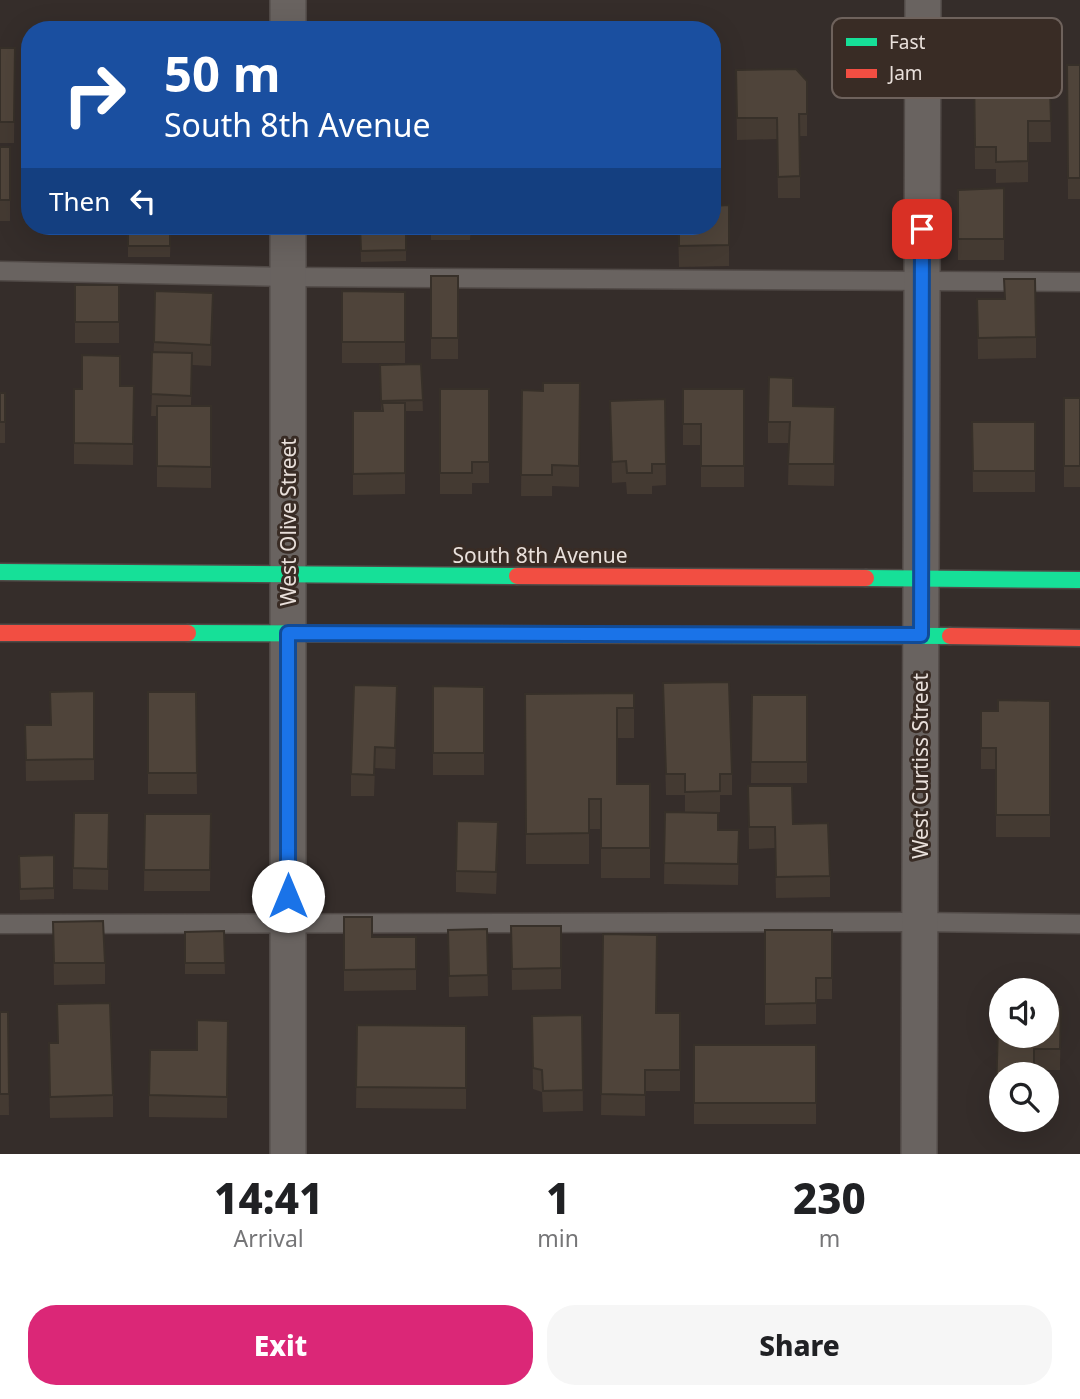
<!DOCTYPE html>
<style>
:root{--surface:#fff;--page:#f6f6f6;--text:#202124;--muted:#757577;--accent:#db2777}
body{margin:0;font-family:"Noto Sans",sans-serif;background:var(--page);color:var(--text);height:100vh;display:flex;flex-direction:column;font-size:26px;white-space:nowrap}
*{box-sizing:border-box;margin:0}
p{font-size:23px;color:var(--muted)}
.icon{flex:none;width:38px;height:38px;fill:none;stroke:currentColor;stroke-width:2;stroke-linecap:round;stroke-linejoin:round}
.map{position:relative;height:1154px;overflow:hidden}
.sheet{display:flex;flex-direction:column;background:var(--surface);flex:1}
.sheet>*{flex:none}
.guide{position:absolute;left:21px;top:21px;width:700px;height:214px;border-radius:28px;box-shadow:0 7px 28px #0002;background:#1a4fa0;color:#fff;overflow:hidden}
.fabs{position:absolute;left:989px;top:978px;display:grid;gap:14px}
.fabs a{display:grid;place-items:center;width:70px;height:70px;border-radius:50%;background:var(--surface);box-shadow:0 7px 28px #0002;font-size:35px}
.pin{position:absolute;display:grid;place-items:center;width:60px;height:60px;color:#fff;margin:-30px;border-radius:14px;box-shadow:0 4px 10px #0006}
.me{position:absolute;width:77px;margin:-38px;rotate:0deg;stroke-linejoin:round;filter:drop-shadow(0 0 5px #0008)}
.turn{display:flex;align-items:center;gap:24px;height:147px;padding:0 28px;font-size:32px}
.turn .icon{width:91px;height:91px;stroke-width:2.5}
.turn b{display:block;font-size:49px;line-height:60px}
.then{display:flex;align-items:center;height:66px;padding:0 28px;background:#0003;gap:14px;font-size:26px}
.eta{display:flex;justify-content:space-evenly;align-items:center;height:119px;text-align:center}
.eta b{font-size:42px;font-weight:800;line-height:49px}
.cta{display:flex;gap:14px;margin-top:auto;padding:14px 28px}
.cta a{flex:1;height:80px;border-radius:28px;background:var(--accent);color:#fff;font-size:28px;font-weight:800;line-height:80px;text-align:center}
.cta a+a{background:var(--page);color:var(--text)}
.map>svg:first-child{display:block}
</style>
<div class="map">
<svg width="1080" height="1154" viewBox="0 0 1080 1154">
<rect width="100%" height="100%" fill="#352d2a"/>
<g fill="none" stroke-linecap="round" stroke-linejoin="round">
<defs>
<g id="lane">
<polyline points="0,271 288,277 1080,282"/>
<polyline points="0,924 920,922 1080,924"/>
</g>
<g id="street">
<polyline points="288,0 288,30"/>
<polyline points="288,226 288,1154"/>
<polyline points="919,1154 923,0"/>
</g>
<g id="fast">
<polyline points="0,572 517,576"/>
<polyline points="866,578 1080,580"/>
<polyline points="188,633 950,636"/>
</g>
<g id="jam">
<polyline points="517,576 866,578"/>
<polyline points="0,633 188,633"/>
<polyline points="950,636 1080,638"/>
</g>
</defs>
<!-- lane casing -->
<use href="#lane" stroke="#514a47" stroke-width="21"/>
<!-- street casing -->
<use href="#street" stroke="#514a47" stroke-width="38"/>
<!-- fast casing -->
<use href="#fast" stroke="#514a47" stroke-width="19"/>
<!-- jam casing -->
<use href="#jam" stroke="#514a47" stroke-width="19"/>
<!-- lane -->
<use href="#lane" stroke="#696360" stroke-width="18"/>
<!-- street -->
<use href="#street" stroke="#696360" stroke-width="35"/>
<!-- fast -->
<use href="#fast" stroke="#16e098" stroke-width="16"/>
<!-- jam -->
<use href="#jam" stroke="#f24e42" stroke-width="16"/>
</g>
<!-- wall -->
<g fill="#443a32">
<polygon points="0,48 15,48 14,143 0,143"/>
<polygon points="1067,65 1080,65 1080,199 1068,199"/>
<polygon points="974,69 1032,89 1050,89 1051,142 1028,142 1028,182 996,183 996,169 975,169"/>
<polygon points="736,70 807,81 807,136 800,136 800,198 778,198 777,139 737,140"/>
<rect x="0" y="147" width="10" height="74"/>
<polygon points="30,151 30,224 27,224 27,203"/>
<polygon points="1004,188 1004,260 958,260 958,190"/>
<polygon points="729,205 729,266 679,267 678,226"/>
<polygon points="128,226 171,226 170,257 128,257"/>
<polygon points="360,226 406,226 406,261 361,262"/>
<polygon points="431,226 471,226 470,240 431,240"/>
<rect x="431" y="276" width="27" height="83"/>
<polygon points="1004,279 1036,337 1036,358 978,359 977,299 1004,299"/>
<rect x="75" y="285" width="44" height="58"/>
<polygon points="342,291 405,292 405,363 342,363"/>
<polygon points="213,314 211,366 192,365 191,406 211,406 211,488 157,487 157,416 151,416 154,342"/>
<polygon points="421,364 423,411 405,411 405,494 353,495 353,411 381,411 380,365"/>
<polygon points="580,383 579,487 552,486 552,496 521,496 522,390 543,391"/>
<polygon points="120,386 134,386 133,465 74,464 74,389"/>
<polygon points="440,389 489,389 489,483 472,483 472,494 440,494"/>
<polygon points="683,389 744,389 744,487 701,487 701,445 683,445"/>
<rect x="0" y="393" width="5" height="50"/>
<rect x="1064" y="398" width="16" height="89"/>
<polygon points="665,399 666,485 652,486 652,494 627,494 626,482 612,483 610,401"/>
<polygon points="793,406 835,429 834,486 788,485 789,443 768,443 768,422"/>
<polygon points="972,422 1035,422 1035,492 973,492"/>
<polygon points="663,683 732,774 732,795 720,795 720,812 704,813 718,830 739,830 738,885 664,884 665,812 685,812 685,795 666,795"/>
<polygon points="433,686 484,687 484,775 433,775"/>
<polygon points="94,691 94,780 26,781 25,725 51,725"/>
<polygon points="148,692 196,692 197,794 148,794"/>
<polygon points="634,693 634,738 617,738 617,784 650,784 650,878 601,878 601,829 589,829 589,864 526,864 525,694"/>
<polygon points="752,695 807,695 807,783 751,783"/>
<polygon points="1050,701 1050,837 996,837 996,769 981,769 981,711 998,711"/>
<polygon points="397,707 395,769 375,768 374,796 351,796 351,774"/>
<polygon points="748,786 793,824 830,876 830,897 776,898 775,848 749,849"/>
<polygon points="109,813 108,890 73,889 73,868"/>
<polygon points="145,814 211,814 210,891 144,891"/>
<polygon points="498,843 496,894 456,892 456,871"/>
<polygon points="54,855 54,899 20,900 19,856"/>
<polygon points="344,917 372,937 416,937 416,990 344,991"/>
<polygon points="53,922 105,963 105,984 54,985"/>
<polygon points="511,926 561,926 561,989 512,990"/>
<polygon points="487,929 488,996 449,997 448,930"/>
<polygon points="765,930 832,930 832,999 816,999 816,1024 765,1025"/>
<polygon points="224,931 225,974 185,974 185,932"/>
<polygon points="603,934 656,1013 680,1013 680,1091 645,1091 645,1116 601,1115"/>
<polygon points="57,1004 113,1095 113,1117 50,1118 49,1064 57,1043"/>
<polygon points="1061,1007 1060,1070 1034,1070 1001,1074 1001,1116 996,1116 998,1027 1046,1036"/>
<polygon points="0,1012 8,1012 9,1115 0,1115"/>
<polygon points="582,1015 583,1111 543,1112 542,1092 533,1089 532,1016"/>
<polygon points="228,1021 227,1118 149,1117 149,1095"/>
<polygon points="357,1025 466,1026 466,1109 356,1108"/>
<rect x="694" y="1045" width="122" height="79"/>
</g>
<!-- shaded-wall -->
<polygon fill="#373029" points="213,293 213,314 211,366 211,345"/>
<!-- building -->
<g fill="#4f443a" stroke="#373029" stroke-width="2">
<polygon points="0,48 15,48 14,122 0,122"/>
<polygon points="1067,65 1080,65 1080,178 1068,178"/>
<polygon points="1032,68 1032,89 1050,89 1051,121 1028,121 1028,161 996,162 996,147 975,147 974,69"/>
<polygon points="796,69 807,81 807,114 799,114 800,176 778,177 777,118 737,118 736,70"/>
<rect x="0" y="147" width="10" height="53"/>
<polygon points="28,151 30,151 30,203 27,203"/>
<polygon points="1004,188 1004,239 958,239 958,190"/>
<polygon points="729,205 729,245 679,246 679,226 712,226 712,206"/>
<rect x="128" y="226" width="42" height="20"/>
<polygon points="360,226 406,226 406,250 361,251"/>
<rect x="431" y="226" width="39" height="3"/>
<rect x="431" y="276" width="27" height="62"/>
<polygon points="1004,279 1035,279 1036,337 978,338 977,299 1005,299"/>
<rect x="75" y="285" width="44" height="37"/>
<polygon points="155,291 213,293 211,345 154,342"/>
<polygon points="342,291 405,292 405,342 342,342"/>
<polygon points="152,352 192,353 191,396 151,394"/>
<polygon points="82,355 120,356 120,386 134,386 133,444 74,443 74,389 82,389"/>
<polygon points="421,364 423,400 381,401 380,365"/>
<polygon points="769,377 793,378 793,406 835,407 834,464 788,464 790,422 768,422"/>
<polygon points="543,383 580,383 579,466 552,465 552,475 521,475 522,390 543,391"/>
<polygon points="440,389 489,389 489,462 472,462 472,473 440,473"/>
<polygon points="683,389 744,389 744,466 701,466 701,424 683,424"/>
<rect x="0" y="393" width="5" height="29"/>
<rect x="1064" y="398" width="16" height="68"/>
<polygon points="665,399 666,464 652,464 652,473 627,473 626,461 612,462 610,401"/>
<polygon points="382,403 405,403 405,473 353,474 353,411 383,411"/>
<polygon points="157,406 211,406 211,467 157,466"/>
<polygon points="972,422 1035,422 1035,471 973,471"/>
<polygon points="729,682 732,774 720,774 720,791 685,792 685,774 666,774 663,683"/>
<polygon points="354,685 397,686 395,748 375,747 374,775 351,774"/>
<polygon points="433,686 484,687 484,753 433,753"/>
<polygon points="94,691 94,759 26,760 25,725 51,725 50,692"/>
<polygon points="148,692 196,692 197,773 148,773"/>
<polygon points="634,693 634,708 617,708 617,784 650,784 650,848 601,848 601,799 589,799 589,833 526,834 525,694"/>
<polygon points="752,695 807,695 807,762 751,762"/>
<polygon points="998,700 1050,701 1050,815 996,815 996,748 981,748 981,711 998,711"/>
<polygon points="748,786 792,786 793,824 828,823 830,876 776,877 775,827 749,827"/>
<polygon points="665,812 718,813 718,830 739,830 738,864 664,863"/>
<polygon points="74,813 109,813 108,869 73,868"/>
<polygon points="145,814 211,814 210,870 144,870"/>
<polygon points="457,821 498,822 496,872 456,871"/>
<polygon points="54,855 54,888 20,889 19,856"/>
<polygon points="344,917 372,917 372,937 416,937 416,969 344,970"/>
<polygon points="103,921 105,963 54,963 53,922"/>
<polygon points="511,926 561,926 561,968 512,969"/>
<polygon points="487,929 488,975 449,976 448,930"/>
<polygon points="765,930 832,930 832,978 816,978 816,1003 765,1004"/>
<polygon points="224,931 225,963 185,963 185,932"/>
<polygon points="603,934 657,935 656,1013 680,1013 680,1070 645,1070 645,1095 601,1094"/>
<polygon points="110,1003 113,1095 50,1097 49,1043 58,1043 57,1004"/>
<polygon points="1046,1006 1061,1007 1060,1049 1034,1049 1034,1074 1001,1074 1001,1095 996,1095 998,1027 1001,1027 1001,1036 1046,1036"/>
<polygon points="0,1012 8,1012 9,1094 0,1094"/>
<polygon points="582,1015 583,1090 543,1091 542,1070 533,1068 532,1016"/>
<polygon points="197,1020 228,1021 227,1097 149,1095 150,1050 197,1050"/>
<polygon points="357,1025 466,1026 466,1088 356,1087"/>
<rect x="694" y="1045" width="122" height="58"/>
</g>
<g fill="none" stroke-linecap="round" stroke-linejoin="round">
<defs>
<polyline id="route" points="288,896 288,633 921,635 922,229"/>
</defs>
<!-- route casing -->
<use href="#route" stroke="#114b97" stroke-width="18"/>
<!-- route -->
<use href="#route" stroke="#1a73e8" stroke-width="12"/>
</g>
<g text-anchor="middle" dominant-baseline="central" stroke-width="6" stroke-linejoin="round" paint-order="stroke">
<!-- street labels -->
<g font-size="21" fill="#e9e0db" stroke="#392c25">
<text transform="translate(288 522) rotate(-90)">West Olive Street</text>
<text x="540" y="555">South 8th Avenue</text>
<text transform="translate(920 766) rotate(-90)">West Curtiss Street</text>
</g>
</g>
<!-- legend -->
<rect x="832" y="18" width="230" height="80" rx="10" fill="#392c25" stroke="#6e625c" stroke-width="2"/>
<rect x="846" y="38" width="31" height="8" fill="#16e098"/>
<rect x="846" y="69" width="31" height="9" fill="#f24e42"/>
<g font-size="19" fill="#e9e0db">
<text x="889" y="49">Fast</text>
<text x="889" y="80">Jam</text>
</g>
</svg>
<div class="fabs">
<a><svg class="icon" aria-label="sound" viewBox="0 0 24 24"><path d="M4 9h4l5-4v14l-5-4H4zM17 9q2 3 0 6"/></svg></a>
<a><svg class="icon" aria-label="search" viewBox="0 0 24 24"><circle cx="10" cy="10" r="6"/><path d="M15 15l6 6"/></svg></a>
</div>
<div class="pin" style="left:922px;top:229px;background:#d93025"><svg class="icon" aria-label="arrive" viewBox="0 0 24 24"><path d="M6 21V4h12l-3 4 3 4H6"/></svg></div>
<svg class="me" style="left:288px;top:896px" viewBox="-20 -20 40 40"><circle r="19" fill="#fff"/><path d="M0-13L10 11 0 6-10 11z" fill="#1a73e8"/></svg>
<div class="guide">
<div class="turn"><svg class="icon" aria-label="right" viewBox="0 0 24 24"><path d="M7 20v-9h11M14 6l5 5-5 5"/></svg><div><b>50 m</b>South 8th Avenue</div></div>
<div class="then">Then<svg class="icon" aria-label="left" viewBox="0 0 24 24"><path d="M17 20v-9H6M10 6l-5 5 5 5"/></svg></div>
</div>
</div>
<section class="sheet">
<div class="eta">
<div><b>14:41</b><p>Arrival</p></div>
<div><b>1</b><p>min</p></div>
<div><b>230</b><p>m</p></div>
</div>
<div class="cta"><a>Exit</a><a>Share</a></div>
</section>
